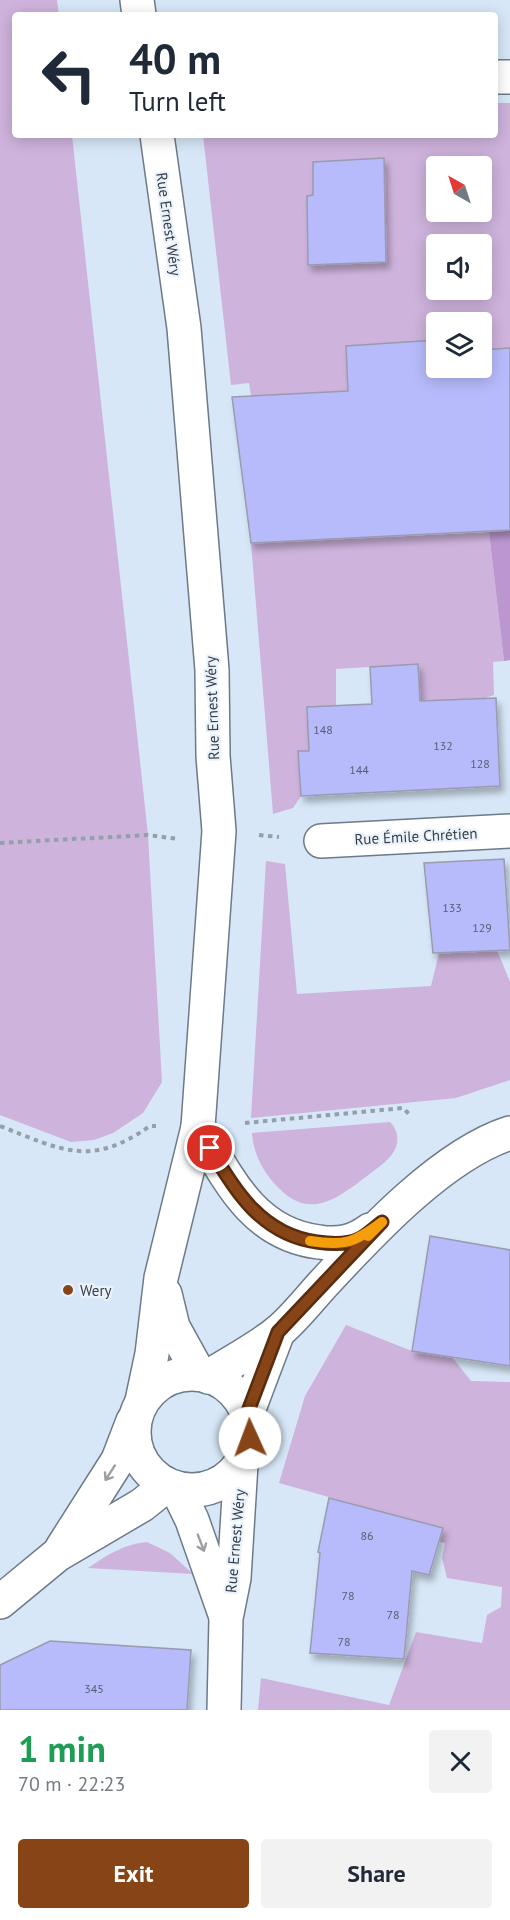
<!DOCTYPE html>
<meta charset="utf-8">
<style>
:root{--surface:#fff;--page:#f2f2f3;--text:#1f2937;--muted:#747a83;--accent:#874416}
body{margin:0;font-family:"PT Sans",sans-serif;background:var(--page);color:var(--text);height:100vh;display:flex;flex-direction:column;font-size:22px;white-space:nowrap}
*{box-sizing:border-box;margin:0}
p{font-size:20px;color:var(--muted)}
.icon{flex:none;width:33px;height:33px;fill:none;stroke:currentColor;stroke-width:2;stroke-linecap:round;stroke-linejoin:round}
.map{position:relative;height:1710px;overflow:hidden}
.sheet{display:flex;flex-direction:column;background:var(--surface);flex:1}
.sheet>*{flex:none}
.hud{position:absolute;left:12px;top:12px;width:486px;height:126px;border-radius:6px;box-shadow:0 3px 15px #0003;background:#fff;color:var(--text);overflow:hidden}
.needle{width:39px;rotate:321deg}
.tools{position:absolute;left:426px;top:156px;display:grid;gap:12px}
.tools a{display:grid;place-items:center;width:66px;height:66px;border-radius:6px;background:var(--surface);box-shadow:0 3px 15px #0003;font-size:30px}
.pin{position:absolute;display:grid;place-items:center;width:51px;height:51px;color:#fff;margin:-26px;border:3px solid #fff;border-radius:50%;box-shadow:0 2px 6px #0007}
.me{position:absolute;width:66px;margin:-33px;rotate:358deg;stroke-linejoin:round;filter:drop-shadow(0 0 4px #0008)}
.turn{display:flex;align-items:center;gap:21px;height:126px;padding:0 18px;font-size:27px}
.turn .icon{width:78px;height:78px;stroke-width:2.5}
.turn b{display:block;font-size:42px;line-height:51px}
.round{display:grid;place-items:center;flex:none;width:63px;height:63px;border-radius:6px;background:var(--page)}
.overview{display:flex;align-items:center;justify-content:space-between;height:102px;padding:0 18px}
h1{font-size:36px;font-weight:700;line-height:45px;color:#1e9e55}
.button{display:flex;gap:12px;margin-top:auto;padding:12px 18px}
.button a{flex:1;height:69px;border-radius:6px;background:var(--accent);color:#fff;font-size:24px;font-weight:700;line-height:69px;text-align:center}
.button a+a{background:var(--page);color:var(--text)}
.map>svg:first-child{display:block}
</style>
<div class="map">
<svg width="510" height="1710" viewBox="0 0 510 1710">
<defs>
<filter id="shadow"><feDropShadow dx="3.5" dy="6" stdDeviation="3" flood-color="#0004"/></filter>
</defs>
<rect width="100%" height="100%" fill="#d7e7f7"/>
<!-- green -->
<g fill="#ceb3dc" fill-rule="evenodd">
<polygon points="0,0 57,0 59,15 15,15 15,135 72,135 148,835 162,1082 143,1113 113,1133 94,1140 71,1142 0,1115"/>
<path d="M495,103H510V348L482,350V322H436V340L346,346L348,391L251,396L249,383L231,385L203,135H495ZM436,166H482V212H436ZM436,244H482V290H436Z"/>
<polygon points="489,532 504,661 493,662 494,695 485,698 420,701 418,664 336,669 336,705 307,707 309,751 298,752 301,796 293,808 273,814 251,543"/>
<polygon points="266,861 285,864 297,994 431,986 439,953 497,950 510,982 510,1080 456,1098 251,1118"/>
<path d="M390,1122C397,1129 399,1138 396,1147C392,1159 377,1168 367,1176C334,1201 307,1222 273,1182C261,1168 253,1151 252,1133Z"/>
<polygon points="346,1325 412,1351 452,1357 471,1381 510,1382 510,1710 258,1710 261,1678 389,1705 416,1632 482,1643 487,1615 501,1607 502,1587 447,1578 442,1558 445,1543 379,1527 382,1512 279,1483 305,1396"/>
<path d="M147,1542L170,1553L193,1574L88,1568C107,1555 124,1544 147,1542Z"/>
</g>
<!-- forest -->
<polygon fill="#bb96cf" points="510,530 510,660 504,661 489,532"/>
<!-- building -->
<g fill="#b7bbfb" stroke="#999bae" stroke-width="1.5" filter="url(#shadow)">
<polygon points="384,158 386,262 308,265 307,196 313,195 313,162"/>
<polygon points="436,340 436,368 482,368 482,350 510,348 510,530 251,543 232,397 348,391 346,346"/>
<polygon points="418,664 420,701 496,698 500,786 301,796 298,751 309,751 307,707 372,704 370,667"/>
<polygon points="504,859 510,950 433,953 424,863"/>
<polygon points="430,1236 510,1250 510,1366 412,1351"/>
<polygon points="329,1498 443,1528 429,1575 412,1571 404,1659 310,1653 320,1553 318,1552"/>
<polygon points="50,1641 191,1650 187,1710 0,1710 0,1665"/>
</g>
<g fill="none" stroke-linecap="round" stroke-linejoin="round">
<defs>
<g id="street">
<polyline points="137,0 139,15"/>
<polyline points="495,77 510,77"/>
<polyline points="321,841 510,831"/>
<polyline points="165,1294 173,1327 199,1374"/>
<polyline points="142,1401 152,1354 161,1278 198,1127 219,831 213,756 212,670 184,328 157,135"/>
<polyline points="177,1489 192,1520 225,1614"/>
<polyline points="224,1710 226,1618 234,1578 241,1464"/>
</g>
<g id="secondary">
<path d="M198,1127C228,1179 253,1234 319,1242C339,1245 354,1242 370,1230"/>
<circle cx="192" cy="1432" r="58"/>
<path d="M208,1377C231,1362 257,1349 278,1332C295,1318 310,1298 325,1282C372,1231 444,1154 510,1133"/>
<polyline points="247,1414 278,1332"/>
<polyline points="62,1548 118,1460 133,1421"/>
<polyline points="0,1602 57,1555 142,1505 167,1485"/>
</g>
</defs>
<!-- street casing -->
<use href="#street" stroke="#6c7a89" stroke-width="36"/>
<!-- secondary casing -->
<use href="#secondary" stroke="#6c7a89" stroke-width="36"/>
<!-- path -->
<g stroke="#949fab" stroke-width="4" stroke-dasharray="4.5 4.5" stroke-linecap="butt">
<polyline points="259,835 279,837"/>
<polyline points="0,843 148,835 178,839"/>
<polyline points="245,1123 403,1108 410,1115"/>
<path d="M0,1126C62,1150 90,1168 150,1126H156"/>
</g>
<!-- street -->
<use href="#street" stroke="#fff" stroke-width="33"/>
<!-- secondary -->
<use href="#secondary" stroke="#fff" stroke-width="33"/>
</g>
<!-- one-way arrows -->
<defs><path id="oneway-shaft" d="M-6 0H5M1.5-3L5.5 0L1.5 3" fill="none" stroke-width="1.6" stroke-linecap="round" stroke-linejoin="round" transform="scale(1.5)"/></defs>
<g stroke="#9c9ea2">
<use href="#oneway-shaft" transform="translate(110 1473) rotate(123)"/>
<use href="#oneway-shaft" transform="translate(201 1543) rotate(69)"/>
</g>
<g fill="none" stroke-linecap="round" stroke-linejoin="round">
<defs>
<path id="route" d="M210,1148C235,1192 263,1235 317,1242C330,1244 347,1245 359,1239C367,1235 374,1228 382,1222L278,1332L247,1414L250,1438"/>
</defs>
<!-- route casing -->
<use href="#route" stroke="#582c0e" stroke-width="15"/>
<!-- route -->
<use href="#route" stroke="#874416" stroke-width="10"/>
<!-- slow -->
<path stroke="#f59e0b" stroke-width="10" d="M310,1241C345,1246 354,1243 382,1222L368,1236"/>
</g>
<!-- markers -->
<circle fill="#874416" stroke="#eaf3fd" stroke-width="2" cx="68" cy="1290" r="6"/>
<g text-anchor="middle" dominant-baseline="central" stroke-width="4.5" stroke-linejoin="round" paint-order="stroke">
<!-- number labels -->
<g font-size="12" fill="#585d72">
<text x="323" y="729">148</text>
<text x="443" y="745">132</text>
<text x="480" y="763">128</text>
<text x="359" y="769">144</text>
<text x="452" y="907">133</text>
<text x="482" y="927">129</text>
<text x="367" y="1535">86</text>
<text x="348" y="1595">78</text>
<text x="393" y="1614">78</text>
<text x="344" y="1641">78</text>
<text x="94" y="1688">345</text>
</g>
<!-- street labels -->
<g font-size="15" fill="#383e44" stroke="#eaf3fd">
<text transform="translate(169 224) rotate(82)">Rue Ernest Wéry</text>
<text transform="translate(212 708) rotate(-92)">Rue Ernest Wéry</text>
<text transform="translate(416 836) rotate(-3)">Rue Émile Chrétien</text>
<text transform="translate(235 1541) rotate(-85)">Rue Ernest Wéry</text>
</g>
<!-- poi labels -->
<g font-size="15" fill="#383e44" stroke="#eaf3fd" text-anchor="start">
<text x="80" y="1290">Wery</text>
</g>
</g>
</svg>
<div class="tools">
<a><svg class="needle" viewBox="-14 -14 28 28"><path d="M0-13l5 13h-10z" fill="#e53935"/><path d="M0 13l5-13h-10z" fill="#747a83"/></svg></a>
<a><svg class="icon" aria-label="sound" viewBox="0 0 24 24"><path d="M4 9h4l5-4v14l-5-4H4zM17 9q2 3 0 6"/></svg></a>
<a><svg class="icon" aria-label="layers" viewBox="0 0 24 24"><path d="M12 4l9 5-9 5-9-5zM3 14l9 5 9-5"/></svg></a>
</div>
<div class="pin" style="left:210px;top:1148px;background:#d93025"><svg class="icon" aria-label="arrive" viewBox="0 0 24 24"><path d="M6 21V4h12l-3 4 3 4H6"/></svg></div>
<svg class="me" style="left:250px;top:1438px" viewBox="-20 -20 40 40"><circle r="19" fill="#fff"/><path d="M0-13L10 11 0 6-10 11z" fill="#874416"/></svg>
<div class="hud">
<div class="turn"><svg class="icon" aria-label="left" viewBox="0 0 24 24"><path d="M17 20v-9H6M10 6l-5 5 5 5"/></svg><div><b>40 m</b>Turn left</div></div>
</div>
</div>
<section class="sheet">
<div class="overview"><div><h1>1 min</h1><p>70 m · 22:23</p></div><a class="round"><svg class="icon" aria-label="close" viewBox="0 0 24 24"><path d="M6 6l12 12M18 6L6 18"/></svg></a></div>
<div class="button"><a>Exit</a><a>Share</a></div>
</section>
